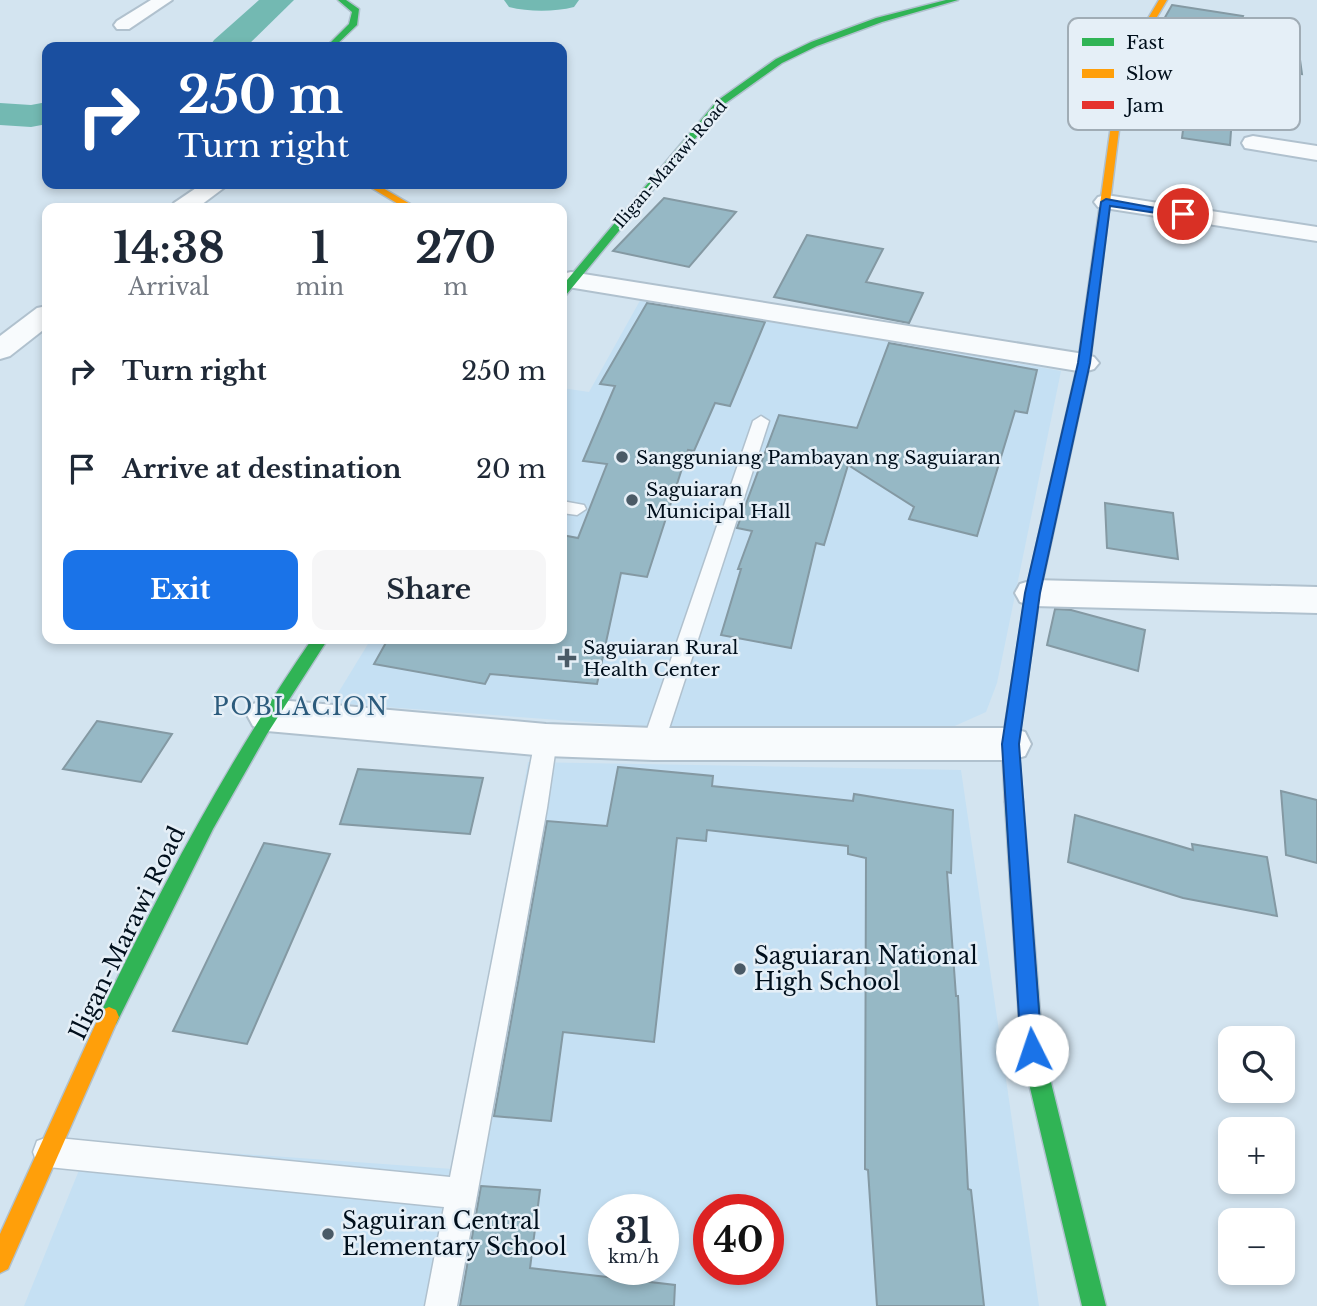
<!DOCTYPE html>
<meta charset="utf-8">
<style>
:root{--surface:#fff;--page:#f6f6f7;--text:#1f2937;--muted:#747a83;--accent:#1a73e8}
body{margin:0;font-family:"Libre Baskerville",serif;background:var(--page);color:var(--text);height:100vh;display:flex;flex-direction:column;font-size:26px;white-space:nowrap}
*{box-sizing:border-box;margin:0}
p{font-size:23px;color:var(--muted)}
.icon{flex:none;width:38px;height:38px;fill:none;stroke:currentColor;stroke-width:2;stroke-linecap:round;stroke-linejoin:round}
.map{position:relative;flex:1;overflow:hidden}
.sheet{position:absolute;left:42px;top:203px;width:525px;height:441px;display:flex;flex-direction:column;background:var(--surface);border-radius:14px;box-shadow:0 4px 10px #0003}
.sheet>*{flex:none}
.hud{position:absolute;left:42px;top:42px;width:525px;height:147px;border-radius:14px;box-shadow:0 4px 10px #0003;background:#1a4fa0;color:#fff;overflow:hidden}
.tools{position:absolute;left:1218px;top:1026px;display:grid;gap:14px}
.tools a{display:grid;place-items:center;width:77px;height:77px;border-radius:14px;background:var(--surface);box-shadow:0 4px 10px #0003;font-size:35px}
.speed{position:absolute;left:588px;top:1194px;display:flex;gap:14px;font-size:35px;font-weight:700;text-align:center}
.speed>*{display:grid;place-content:center;width:91px;height:91px;border-radius:50%;background:var(--surface);box-shadow:0 4px 10px #0003;line-height:1}
.speed small{font-size:18px;font-weight:400}
.speed .limit{border:10px solid #d22;background:#fff;color:#111}
.pin{position:absolute;display:grid;place-items:center;width:60px;height:60px;color:#fff;margin:-30px;border:4px solid #fff;border-radius:50%;box-shadow:0 2px 7px #0007}
.me{position:absolute;width:77px;margin:-38px;rotate:356deg;stroke-linejoin:round;filter:drop-shadow(0 0 5px #0008)}
.turn{display:flex;align-items:center;gap:24px;height:147px;padding:0 21px;font-size:32px}
.turn .icon{width:91px;height:91px;stroke-width:2.5}
.turn b{display:block;font-size:49px;line-height:60px}
.eta{display:flex;justify-content:space-evenly;align-items:center;height:119px;text-align:center}
.eta b{font-size:42px;font-weight:700;line-height:49px}
.action{display:flex;gap:14px;margin-top:auto;padding:14px 21px}
.action a{flex:1;height:80px;border-radius:14px;background:var(--accent);color:#fff;font-size:28px;font-weight:700;line-height:80px;text-align:center}
.action a+a{background:var(--page);color:var(--text)}
ul{padding:0;list-style:none}
li{display:flex;align-items:center;gap:21px;height:98px;padding:0 21px}
li div{flex:1}
li b{display:block;font-size:26px}
li em{font-style:normal}
.map>svg:first-child{display:block}
</style>
<div class="map">
<svg width="1317" height="1306" viewBox="0 0 1317 1306">
<rect width="100%" height="100%" fill="#d3e4f0"/>
<!-- built -->
<g fill="#c5e0f3" fill-rule="evenodd">
<polygon points="642,297 1061,371 997,683 986,712 939,733 640,726 332,703 371,639 562,639 562,388 589,392"/>
<path d="M528,762L961,770L1039,1306H24L90,1143L453,1169ZM604,1209H663V1269H604ZM709,1209H768V1269H709Z"/>
</g>
<g fill="none" stroke-linecap="round" stroke-linejoin="round">
<!-- river -->
<g fill="#73b9b2" fill-rule="evenodd">
<polygon points="259,0 294,0 246,47 209,47 214,40"/>
<path d="M504,0H579L574,7C554,12 529,12 509,7Z"/>
<polygon points="47,102 47,124 31,127 0,125 0,103 31,105"/>
</g>
</g>
<!-- building -->
<g fill="#96b8c5" stroke="#8499a3" stroke-width="2">
<polygon points="1172,5 1243,16 1237,30 1297,38 1302,74 1265,70 1262,98 1256,97 1254,121 1232,117 1230,145 1182,138 1190,75 1153,69 1159,45 1153,44 1159,28"/>
<polygon points="664,198 736,212 689,267 613,251"/>
<polygon points="807,235 883,249 866,282 923,293 909,323 774,297"/>
<polygon points="647,303 765,322 730,406 715,403 694,451 688,450 647,577 621,573 597,684 490,674 485,684 374,664 388,639 562,639 562,535 578,538 607,464 583,461 615,386 600,384"/>
<polygon points="889,343 1037,370 1027,413 1015,411 977,536 909,519 914,507 848,465 824,545 816,543 791,648 721,635 741,569 738,569 752,531 737,528 779,415 857,428"/>
<polygon points="1105,503 1173,513 1178,559 1107,548"/>
<polygon points="1055,609 1071,610 1145,630 1138,671 1047,645"/>
<polygon points="97,721 172,734 141,782 63,769"/>
<polygon points="618,767 713,776 712,786 853,801 854,794 953,810 951,873 947,872 956,996 958,996 968,1189 971,1190 984,1306 877,1306 868,1170 865,1169 866,858 848,854 848,846 707,830 706,841 677,838 654,1042 563,1032 551,1121 494,1116 547,821 607,826"/>
<polygon points="358,769 483,778 470,834 340,824"/>
<polygon points="1281,791 1317,800 1317,863 1286,855"/>
<polygon points="1075,815 1193,850 1192,844 1267,857 1277,916 1183,898 1068,862"/>
<polygon points="264,843 330,854 247,1044 173,1031"/>
<polygon points="481,1186 540,1190 530,1268 675,1285 674,1306 460,1306"/>
</g>
<g fill="none" stroke-linecap="round" stroke-linejoin="round">
<defs>
<g id="lane">
<polygon points="761,416 769,421 664,744 661,750 653,753 645,750 642,744 753,421"/>
<polygon points="562,501 584,505 586,509 577,515 562,513"/>
<polygon points="546,731 554,734 557,740 547,808 457,1306 425,1306 444,1207 48,1167 37,1163 33,1152 37,1141 48,1137 450,1177 535,740 538,734"/>
</g>
<g id="street">
<polygon points="151,0 172,0 129,29 117,29 114,25 117,21"/>
<polygon points="1253,136 1317,146 1317,160 1245,148 1242,143 1245,138"/>
<polygon points="202,184 229,184 197,208 170,208 174,203"/>
<polygon points="1106,195 1317,227 1317,241 1098,207 1094,202 1098,197"/>
<polygon points="571,272 1084,354 1094,357 1099,363 1094,369 1084,372 562,286 562,274"/>
<polygon points="47,306 47,327 10,356 0,359 0,336 37,308"/>
<polygon points="1033,580 1317,587 1317,613 1033,606 1020,602 1015,593 1020,584"/>
<polygon points="267,699 546,724 653,728 1010,728 1025,732 1031,744 1025,756 1010,760 653,760 546,756 267,731 253,726 247,715 253,704"/>
</g>
<g id="fast">
<polygon points="338,0 346,0 359,9 357,25 334,47 326,47 349,24 352,12"/>
<polygon points="946,0 958,0 882,22 817,46 782,63 723,105 566,295 562,296 562,286 717,101 776,59 811,42 876,18"/>
<path d="M312,639H328L267,734L213,829L116,1024L109,1027L102,1024L99,1017L102,1010C164,881 231,757 312,639Z"/>
<polygon points="1014,795 1020,797 1023,802 1043,1050 1106,1306 1082,1306 1021,1050 1005,802 1008,797"/>
</g>
<g id="slow">
<polygon points="1159,0 1167,0 1145,37 1125,82 1090,363 1052,538 1045,543 1038,538 1078,363 1117,82 1137,37"/>
<polygon points="365,184 376,184 417,208 405,208"/>
<polygon points="109,1007 116,1010 119,1017 8,1269 0,1273 0,1234 102,1010"/>
</g>
<polygon id="jam" points="1045,533 1052,538 1040,593 1018,744 1023,802 1020,807 1014,809 1008,807 1005,802 1002,744 1026,593 1038,538"/>
</defs>
<!-- lane casing -->
<use href="#lane" stroke="#b0c1ce" stroke-width="3"/>
<!-- street casing -->
<use href="#street" stroke="#b0c1ce" stroke-width="4"/>
<!-- fast casing -->
<use href="#fast" stroke="#b0c1ce" stroke-width="3"/>
<!-- slow casing -->
<use href="#slow" stroke="#b0c1ce" stroke-width="3"/>
<!-- jam casing -->
<use href="#jam" stroke="#b0c1ce" stroke-width="3"/>
<!-- lane -->
<use href="#lane" fill="#f8fbfd" fill-rule="evenodd"/>
<!-- street -->
<use href="#street" fill="#f8fbfd" fill-rule="evenodd"/>
<!-- fast -->
<use href="#fast" fill="#30b455" fill-rule="evenodd"/>
<!-- slow -->
<use href="#slow" fill="#ff9f0a" fill-rule="evenodd"/>
<!-- jam -->
<use href="#jam" fill="#e5322d" fill-rule="evenodd"/>
</g>
<!-- route -->
<polygon fill="#1a73e8" stroke="#114b97" stroke-width="2" points="1106,199 1188,214 1183,217 1110,206 1090,363 1040,593 1019,744 1042,1050 1039,1058 1032,1061 1024,1058 1021,1050 1002,744 1025,593 1078,363 1101,202"/>
<!-- markers -->
<g fill="#4a5a66" stroke="#e5eff7" stroke-width="2.5">
<circle cx="622" cy="457" r="7"/>
<circle cx="632" cy="500" r="7"/>
<path d="M563.5 647.5h7v7h7v7h-7v7h-7v-7h-7v-7h7z"/>
<circle cx="740" cy="969" r="7"/>
<circle cx="328" cy="1234" r="7"/>
</g>
<g text-anchor="middle" dominant-baseline="central" stroke-width="5" stroke-linejoin="round" paint-order="stroke">
<!-- far-street labels -->
<g font-size="16" fill="#000f1c" stroke="#e5eff7">
<text transform="translate(670 164) rotate(-49)">Iligan-Marawi Road</text>
</g>
<!-- poi labels -->
<g font-size="19" fill="#000f1c" stroke="#e5eff7" text-anchor="start">
<text x="636" y="457">Sangguniang Pambayan ng Saguiaran</text>
<text x="646" y="489">Saguiaran<tspan x="646" dy="22">Municipal Hall</tspan></text>
<text x="583" y="647">Saguiaran Rural<tspan x="583" dy="22">Health Center</tspan></text>
</g>
<!-- quarter labels -->
<g font-size="23" letter-spacing="2" fill="#2c5b7c" stroke="#e5eff7">
<text x="301" y="707">POBLACION</text>
</g>
<!-- near-street labels -->
<g font-size="23" fill="#000f1c" stroke="#e5eff7">
<text transform="translate(127 933) rotate(-64)">Iligan-Marawi Road</text>
</g>
<!-- near-poi labels -->
<g font-size="23" fill="#000f1c" stroke="#e5eff7" text-anchor="start">
<text x="754" y="956">Saguiaran National<tspan x="754" dy="26">High School</tspan></text>
<text x="342" y="1221">Saguiran Central<tspan x="342" dy="26">Elementary School</tspan></text>
</g>
</g>
<!-- legend -->
<rect x="1068" y="18" width="232" height="112" rx="10" fill="#e5eff7" stroke="#a0acb5" stroke-width="2"/>
<rect x="1082" y="38" width="32" height="8" fill="#30b455"/>
<rect x="1082" y="69" width="32" height="9" fill="#ff9f0a"/>
<rect x="1082" y="101" width="32" height="8" fill="#e5322d"/>
<g font-size="19" fill="#000f1c">
<text x="1126" y="49">Fast</text>
<text x="1126" y="80">Slow</text>
<text x="1126" y="112">Jam</text>
</g>
</svg>
<div class="tools">
<a><svg class="icon" aria-label="search" viewBox="0 0 24 24"><circle cx="10" cy="10" r="6"/><path d="M15 15l6 6"/></svg></a>
<a>+</a>
<a>−</a>
</div>
<div class="speed"><div>31<small>km/h</small></div><div class="limit">40</div></div>
<div class="pin" style="left:1183px;top:214px;background:#d93025"><svg class="icon" aria-label="arrive" viewBox="0 0 24 24"><path d="M6 21V4h12l-3 4 3 4H6"/></svg></div>
<svg class="me" style="left:1032px;top:1050px" viewBox="-20 -20 40 40"><circle r="19" fill="#fff"/><path d="M0-13L10 11 0 6-10 11z" fill="#1a73e8"/></svg>
<div class="hud">
<div class="turn"><svg class="icon" aria-label="right" viewBox="0 0 24 24"><path d="M7 20v-9h11M14 6l5 5-5 5"/></svg><div><b>250 m</b>Turn right</div></div>
</div>
<section class="sheet">
<div class="eta">
<div><b>14:38</b><p>Arrival</p></div>
<div><b>1</b><p>min</p></div>
<div><b>270</b><p>m</p></div>
</div>
<ul>
<li><svg class="icon" aria-label="right" viewBox="0 0 24 24"><path d="M7 20v-9h11M14 6l5 5-5 5"/></svg><div><b>Turn right</b></div><em>250 m</em></li>
<li><svg class="icon" aria-label="arrive" viewBox="0 0 24 24"><path d="M6 21V4h12l-3 4 3 4H6"/></svg><div><b>Arrive at destination</b></div><em>20 m</em></li>
</ul>
<div class="action"><a>Exit</a><a>Share</a></div>
</section>
</div>
